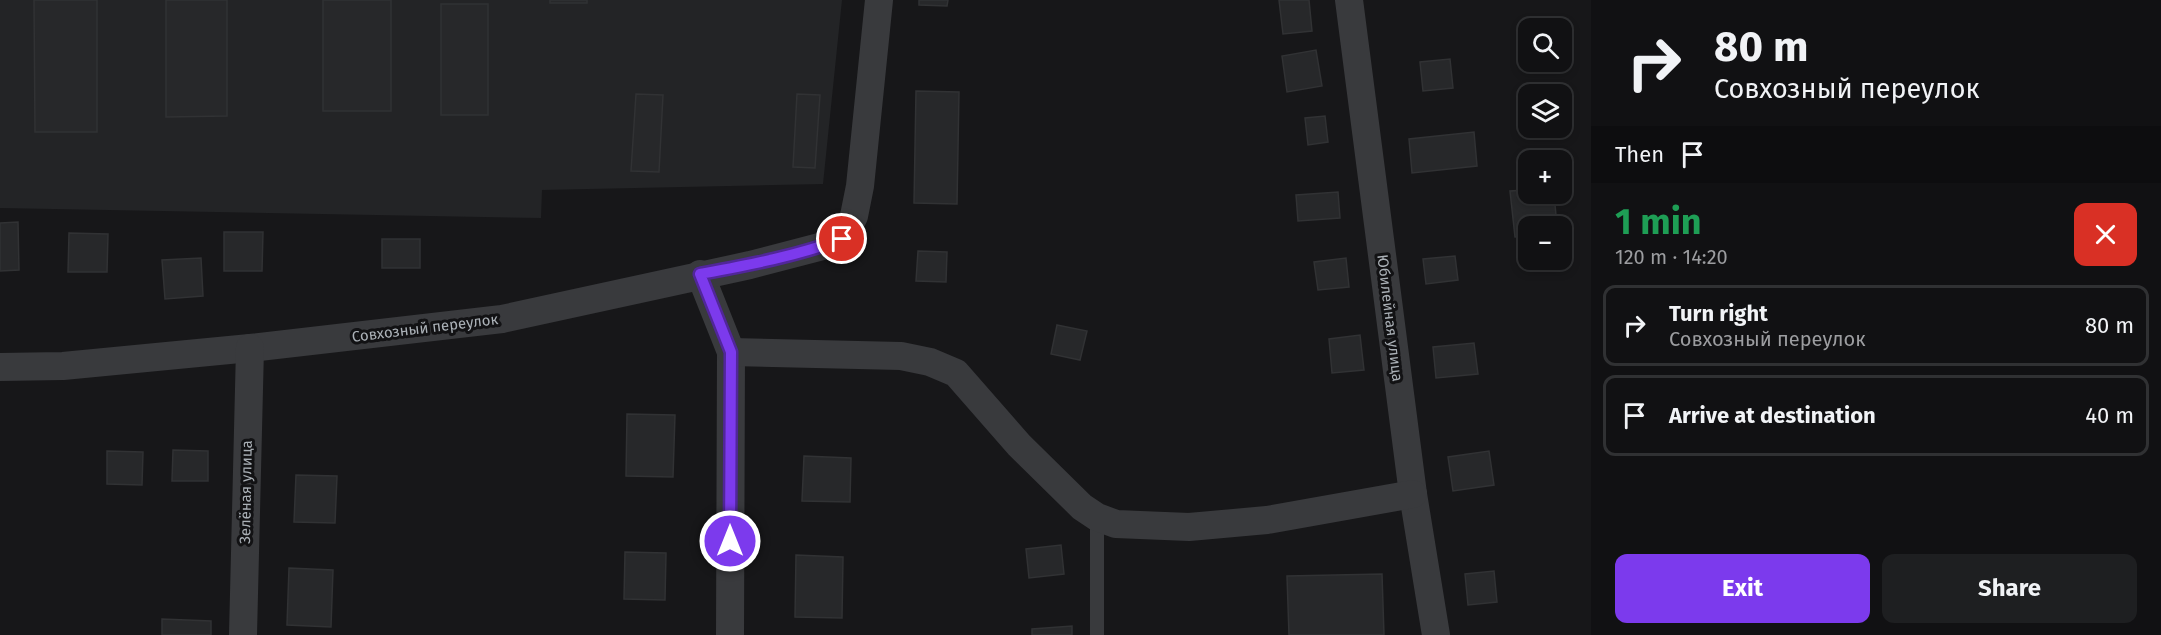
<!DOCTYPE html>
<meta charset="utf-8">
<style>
:root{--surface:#111113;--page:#1e1f21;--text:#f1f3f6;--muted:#9c9da0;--line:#303133;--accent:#7c3aed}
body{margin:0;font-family:"Fira Sans",sans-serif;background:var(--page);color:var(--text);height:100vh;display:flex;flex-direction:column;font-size:22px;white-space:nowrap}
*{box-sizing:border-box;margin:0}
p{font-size:20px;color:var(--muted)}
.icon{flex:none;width:33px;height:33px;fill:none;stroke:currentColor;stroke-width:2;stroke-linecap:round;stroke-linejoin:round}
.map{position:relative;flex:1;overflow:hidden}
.panel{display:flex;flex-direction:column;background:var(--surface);width:570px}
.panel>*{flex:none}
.top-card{background:#111113;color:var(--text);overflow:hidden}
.controls{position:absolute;left:1518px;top:18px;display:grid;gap:12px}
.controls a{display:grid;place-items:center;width:54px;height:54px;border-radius:12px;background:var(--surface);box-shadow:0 3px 9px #0003,0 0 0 2px var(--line);font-size:30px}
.pin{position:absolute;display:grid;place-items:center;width:51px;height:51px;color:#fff;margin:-26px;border:3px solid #fff;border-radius:50%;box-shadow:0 2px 6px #0007}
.me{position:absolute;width:66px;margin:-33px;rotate:0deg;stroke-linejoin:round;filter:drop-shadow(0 0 4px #0008)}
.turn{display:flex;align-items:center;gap:21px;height:126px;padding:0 24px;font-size:27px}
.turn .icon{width:78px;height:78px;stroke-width:2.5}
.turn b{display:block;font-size:42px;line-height:51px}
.then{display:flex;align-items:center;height:57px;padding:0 24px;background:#0003;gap:12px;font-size:22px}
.round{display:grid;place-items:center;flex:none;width:63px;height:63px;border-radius:12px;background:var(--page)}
.overview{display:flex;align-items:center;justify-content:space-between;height:102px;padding:0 24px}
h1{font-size:36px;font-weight:700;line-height:45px;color:#1e9e55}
.action{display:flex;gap:12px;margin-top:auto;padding:12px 24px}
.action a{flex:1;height:69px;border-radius:12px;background:var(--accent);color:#fff;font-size:24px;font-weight:700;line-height:69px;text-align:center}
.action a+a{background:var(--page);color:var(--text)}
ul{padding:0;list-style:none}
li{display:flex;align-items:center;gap:18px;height:81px;margin:0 12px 9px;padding:0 12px;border:3px solid var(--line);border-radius:12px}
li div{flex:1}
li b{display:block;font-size:22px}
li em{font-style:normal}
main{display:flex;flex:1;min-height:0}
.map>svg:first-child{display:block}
</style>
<main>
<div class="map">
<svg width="1591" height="635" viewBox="0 0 1591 635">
<rect width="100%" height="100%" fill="#171719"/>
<!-- built -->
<polygon fill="#232426" points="0,0 842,0 823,184 542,190 541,218 0,208"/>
<!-- building -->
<g fill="#27282a" stroke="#313234" stroke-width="1.5">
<polygon points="34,0 97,0 97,132 35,132"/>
<polygon points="166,0 227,0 227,116 166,117"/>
<rect x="323" y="0" width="68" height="111"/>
<rect x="550" y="0" width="37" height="3"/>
<polygon points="919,0 948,0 947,6 919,5"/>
<polygon points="1279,0 1309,0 1312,31 1283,34"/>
<rect x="441" y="4" width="47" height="111"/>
<polygon points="1316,50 1322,86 1287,92 1282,56"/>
<polygon points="1450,59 1453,88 1423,91 1420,62"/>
<polygon points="916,91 959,92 957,204 914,203"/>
<polygon points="636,94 663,95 659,172 631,171"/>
<polygon points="797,94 820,95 815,168 793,167"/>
<polygon points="1325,116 1328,142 1308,145 1305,118"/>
<polygon points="1474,132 1477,166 1412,173 1409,139"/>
<polygon points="1528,190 1528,194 1554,194 1557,226 1528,226 1528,236 1515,237 1510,191"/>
<polygon points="1338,192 1340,218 1298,221 1296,195"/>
<polygon points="18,222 19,270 0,271 0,223"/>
<polygon points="224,232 263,232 262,271 224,271"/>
<polygon points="69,233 108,234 107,272 68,272"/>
<rect x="382" y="239" width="38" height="29"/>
<polygon points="918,251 947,252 946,282 916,281"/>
<polygon points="1455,256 1458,280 1426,284 1423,259"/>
<polygon points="201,258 203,296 165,299 162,260"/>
<polygon points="1346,258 1349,287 1318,290 1314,262"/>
<polygon points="1057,325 1087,331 1080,360 1051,354"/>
<polygon points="1360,335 1364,370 1332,373 1329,339"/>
<polygon points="1474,343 1478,374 1436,378 1433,347"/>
<polygon points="627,414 675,415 673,477 626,476"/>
<polygon points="173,450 208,451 208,481 172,481"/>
<polygon points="107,451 143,452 142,485 107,484"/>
<polygon points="1489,451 1494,485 1453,491 1448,457"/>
<polygon points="804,456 851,458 850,502 802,501"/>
<polygon points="296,475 337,476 335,523 294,522"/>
<polygon points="1061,545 1064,574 1029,578 1026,549"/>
<polygon points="625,552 666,553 665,600 624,599"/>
<polygon points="796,555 843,557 842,618 795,617"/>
<polygon points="289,568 333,570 331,627 287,625"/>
<polygon points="1494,571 1497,602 1468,605 1465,574"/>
<polygon points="1382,574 1384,635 1289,635 1287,576"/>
<polygon points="162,619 211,621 211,635 162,635"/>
<polygon points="1072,626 1072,635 1032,635 1032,629"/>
</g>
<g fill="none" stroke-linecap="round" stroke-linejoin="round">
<!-- service -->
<polyline stroke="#393a3d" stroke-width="14" points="1097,635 1097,517"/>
<!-- minor -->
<g stroke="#393a3d" stroke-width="28">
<polyline points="1349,0 1413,494 1436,635"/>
<polyline points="700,274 731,352 730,635"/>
<polyline points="731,352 901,356 930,362 956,373 1019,445 1082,507 1097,517 1116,524 1189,527 1267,520 1413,494"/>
<polyline points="0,367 63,366 250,348 502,319 750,265 823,246 842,239 854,216 860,186 879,0"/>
<polyline points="243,635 250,348"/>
</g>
</g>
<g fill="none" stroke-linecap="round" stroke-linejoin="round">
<defs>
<path id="route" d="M730,541L731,352L700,274C748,265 797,256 842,239"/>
</defs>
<!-- route casing -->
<use href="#route" stroke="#51269a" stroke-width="15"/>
<!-- route -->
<use href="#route" stroke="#7c3aed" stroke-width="10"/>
</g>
<g text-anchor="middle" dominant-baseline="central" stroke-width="6" stroke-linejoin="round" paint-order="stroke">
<!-- street labels -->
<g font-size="15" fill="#abb1b7" stroke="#121214">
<text transform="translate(1390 318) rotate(83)">Юбилейная улица</text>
<text transform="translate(425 328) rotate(-7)">Совхозный переулок</text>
<text transform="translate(246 492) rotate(-89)">Зелёная улица</text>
</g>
</g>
</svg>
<div class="controls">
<a><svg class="icon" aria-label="search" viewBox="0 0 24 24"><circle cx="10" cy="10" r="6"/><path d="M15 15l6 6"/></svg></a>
<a><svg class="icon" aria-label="layers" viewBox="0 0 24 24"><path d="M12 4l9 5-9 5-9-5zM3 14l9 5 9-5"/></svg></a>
<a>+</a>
<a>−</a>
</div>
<div class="pin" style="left:842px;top:239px;background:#d93025"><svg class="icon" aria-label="arrive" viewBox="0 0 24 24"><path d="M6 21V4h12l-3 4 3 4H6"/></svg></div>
<svg class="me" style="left:730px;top:541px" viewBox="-20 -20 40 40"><circle r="17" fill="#7c3aed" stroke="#fff" stroke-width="3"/><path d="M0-11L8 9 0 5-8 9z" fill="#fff"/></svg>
</div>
<section class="panel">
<div class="top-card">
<div class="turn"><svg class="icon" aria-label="right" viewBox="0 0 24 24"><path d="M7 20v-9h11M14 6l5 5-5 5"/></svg><div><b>80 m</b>Совхозный переулок</div></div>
<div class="then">Then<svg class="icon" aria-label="arrive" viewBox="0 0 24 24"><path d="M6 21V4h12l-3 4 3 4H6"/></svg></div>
</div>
<div class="overview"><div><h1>1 min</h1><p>120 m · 14:20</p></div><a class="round" style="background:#d93025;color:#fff"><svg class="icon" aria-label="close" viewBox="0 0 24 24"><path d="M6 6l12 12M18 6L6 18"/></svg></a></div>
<ul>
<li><svg class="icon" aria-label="right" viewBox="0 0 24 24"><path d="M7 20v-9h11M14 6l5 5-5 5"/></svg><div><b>Turn right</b><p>Совхозный переулок</p></div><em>80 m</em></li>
<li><svg class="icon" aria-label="arrive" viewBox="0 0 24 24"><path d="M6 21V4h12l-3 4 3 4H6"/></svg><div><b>Arrive at destination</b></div><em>40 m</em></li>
</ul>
<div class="action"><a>Exit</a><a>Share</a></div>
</section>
</main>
